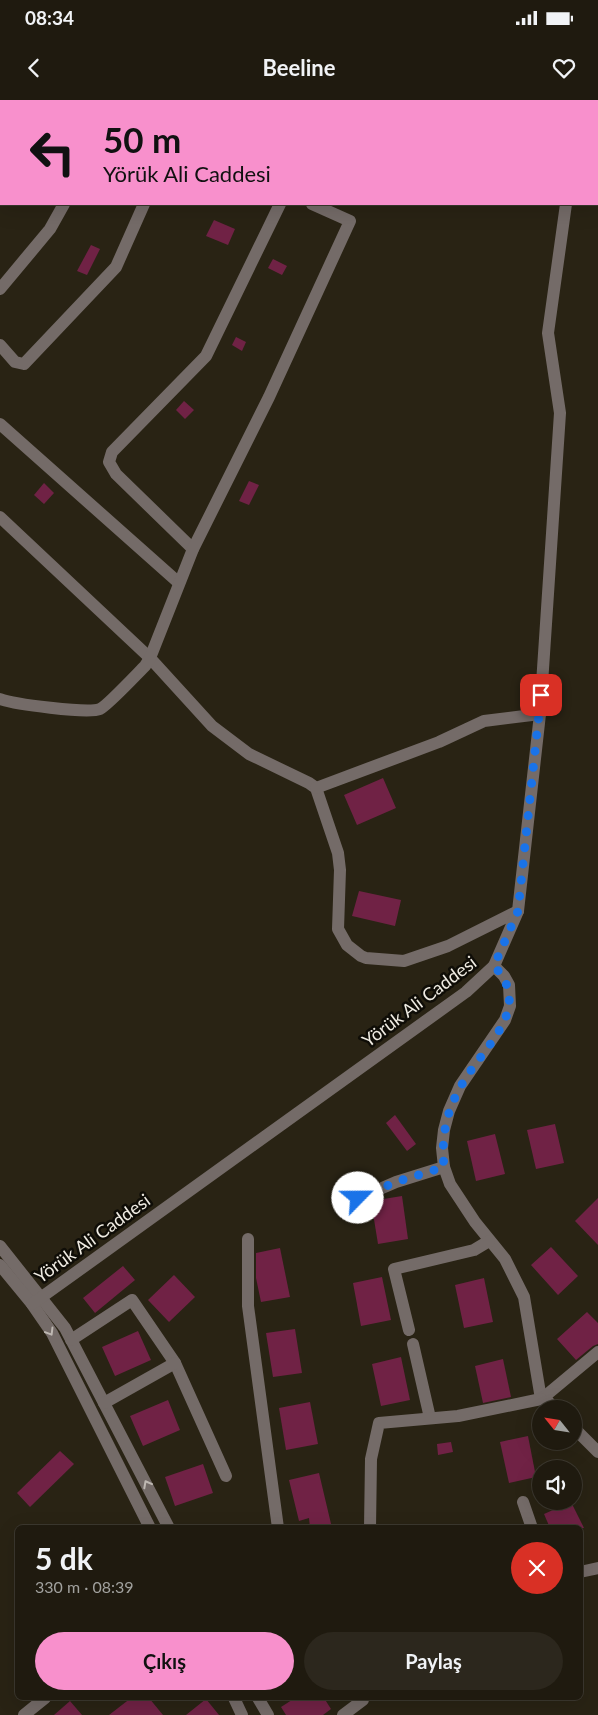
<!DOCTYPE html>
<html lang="tr">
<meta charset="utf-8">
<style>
:root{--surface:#1f1a0f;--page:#2c271d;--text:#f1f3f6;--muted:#a1a19e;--line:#3c382f;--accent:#f890cc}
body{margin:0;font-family:Lato,sans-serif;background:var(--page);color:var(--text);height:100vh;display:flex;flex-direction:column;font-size:19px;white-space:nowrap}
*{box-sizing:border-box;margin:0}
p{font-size:16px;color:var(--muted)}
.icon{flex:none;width:28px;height:28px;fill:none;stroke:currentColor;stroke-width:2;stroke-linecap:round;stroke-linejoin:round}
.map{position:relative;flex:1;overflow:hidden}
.side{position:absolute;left:15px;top:1425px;width:568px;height:175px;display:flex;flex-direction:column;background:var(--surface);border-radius:8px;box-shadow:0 5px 20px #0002,0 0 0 1px var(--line)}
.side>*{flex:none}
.banner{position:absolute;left:0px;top:0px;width:599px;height:105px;box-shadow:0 5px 20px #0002,0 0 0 1px var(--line);background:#f890cc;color:#111;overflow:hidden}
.needle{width:32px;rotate:300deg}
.buttons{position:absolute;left:532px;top:1300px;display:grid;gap:10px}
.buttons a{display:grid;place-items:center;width:50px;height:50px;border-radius:50%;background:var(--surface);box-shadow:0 5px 20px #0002,0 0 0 1px var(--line);font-size:25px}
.pin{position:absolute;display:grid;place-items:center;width:42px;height:42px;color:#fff;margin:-21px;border-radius:10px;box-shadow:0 2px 8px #0006}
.me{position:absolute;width:55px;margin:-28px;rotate:67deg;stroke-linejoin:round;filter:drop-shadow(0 0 4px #0008)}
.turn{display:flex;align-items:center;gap:18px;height:105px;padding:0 20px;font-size:22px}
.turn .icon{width:65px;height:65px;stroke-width:2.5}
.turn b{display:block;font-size:35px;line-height:42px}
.round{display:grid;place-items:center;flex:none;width:52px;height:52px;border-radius:26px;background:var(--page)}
.overview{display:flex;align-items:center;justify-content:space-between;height:85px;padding:0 20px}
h1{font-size:30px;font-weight:700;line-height:38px}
.cta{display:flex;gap:10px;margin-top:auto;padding:10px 20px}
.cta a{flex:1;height:58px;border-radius:30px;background:var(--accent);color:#111;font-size:20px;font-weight:700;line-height:58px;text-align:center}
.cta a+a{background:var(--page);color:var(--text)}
.status{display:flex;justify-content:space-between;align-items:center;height:35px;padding:0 25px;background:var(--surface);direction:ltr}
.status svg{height:14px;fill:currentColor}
header{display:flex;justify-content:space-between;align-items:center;height:65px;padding:0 20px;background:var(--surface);font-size:22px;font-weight:700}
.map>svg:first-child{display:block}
</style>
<div class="status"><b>08:34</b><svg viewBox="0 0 49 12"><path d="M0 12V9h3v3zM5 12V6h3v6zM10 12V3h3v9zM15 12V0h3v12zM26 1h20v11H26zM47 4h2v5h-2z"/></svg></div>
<header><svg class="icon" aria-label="back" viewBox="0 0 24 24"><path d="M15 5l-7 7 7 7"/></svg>Beeline<svg class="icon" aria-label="heart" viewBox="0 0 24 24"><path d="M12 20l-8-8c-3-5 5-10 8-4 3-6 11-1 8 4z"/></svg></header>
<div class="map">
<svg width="598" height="1615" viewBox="0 0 598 1615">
<rect width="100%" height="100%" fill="#292314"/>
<!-- building -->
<g fill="#702245">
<polygon points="214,120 235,129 228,145 206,136"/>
<polygon points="91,145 100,149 87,175 77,171"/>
<polygon points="273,159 287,166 282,175 268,168"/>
<polygon points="236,237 246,242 242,251 232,245"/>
<polygon points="184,301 194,310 185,319 176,310"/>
<polygon points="249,381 259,385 249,405 239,401"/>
<polygon points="44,383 54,393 44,404 34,395"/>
<polygon points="383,678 396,708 357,725 344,695"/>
<polygon points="359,791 401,800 395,826 352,816"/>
<polygon points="395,1015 416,1044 407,1051 386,1023"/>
<polygon points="555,1024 564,1063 536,1069 527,1030"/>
<polygon points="495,1034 505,1074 476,1081 467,1041"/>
<polygon points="402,1096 408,1139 378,1144 371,1101"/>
<polygon points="598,1098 598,1145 575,1121"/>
<polygon points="551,1147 578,1176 558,1195 531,1165"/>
<polygon points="280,1148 290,1197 261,1202 256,1178 256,1153"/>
<polygon points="123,1166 135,1180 95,1213 83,1198"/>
<polygon points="174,1175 195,1197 169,1222 148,1200"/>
<polygon points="382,1177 391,1220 361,1226 353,1183"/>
<polygon points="484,1178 493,1222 464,1228 455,1185"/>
<polygon points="587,1212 598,1223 598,1244 593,1246 576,1260 557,1239"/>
<polygon points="295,1229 302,1273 273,1277 266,1233"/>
<polygon points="138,1231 151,1260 115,1276 102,1247"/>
<polygon points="401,1257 410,1300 381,1306 372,1264"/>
<polygon points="503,1259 511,1297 483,1303 475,1266"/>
<polygon points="168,1300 180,1330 143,1346 130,1316"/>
<polygon points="310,1302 318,1344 286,1350 279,1308"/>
<polygon points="528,1336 536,1377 509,1383 500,1342"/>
<polygon points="451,1342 453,1352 438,1355 437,1344"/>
<polygon points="60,1351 74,1364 30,1407 17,1393"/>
<polygon points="203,1364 213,1393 175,1406 165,1377"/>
<polygon points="319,1373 332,1428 310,1428 309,1418 299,1421 289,1380"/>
<polygon points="571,1402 584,1428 550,1428 544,1414"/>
<polygon points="131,1598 149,1598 163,1615 109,1615"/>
<polygon points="295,1598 324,1598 331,1609 323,1615 286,1615 281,1607"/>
<polygon points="206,1599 219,1615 186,1615"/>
<polygon points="70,1601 82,1615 54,1615"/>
</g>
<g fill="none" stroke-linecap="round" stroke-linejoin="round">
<!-- minor -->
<g stroke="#746b68" stroke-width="12">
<polyline points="101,0 104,1"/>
<polyline points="293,1 294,0"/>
<polyline points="579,1 579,0"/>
<polyline points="0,189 50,129 64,104"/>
<polyline points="0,245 15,262 24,264 116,167 144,104"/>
<polyline points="0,324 179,483"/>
<polyline points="0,417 150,558 212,626 249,654 309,683 316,688 338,753 340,770 338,829 347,845 361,856 366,858 404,861 448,846 518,811"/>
<polyline points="193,449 116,374 109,362 112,352 206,256 280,104"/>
<path d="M0,599C13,604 88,614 100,609C107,606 137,574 145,566L150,558L193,449L269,297L350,121L312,104"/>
<polyline points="316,688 439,642 484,621 540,614"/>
<polyline points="494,866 518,811 540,614 560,313 548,233 566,104"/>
<polyline points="359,1098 396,1082 444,1067"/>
<polyline points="248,1139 248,1206 278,1428"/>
<polyline points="0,1146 65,1228 169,1428"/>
<polyline points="0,1165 32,1204 52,1233 150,1428"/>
<polyline points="32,1204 466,892 494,866 504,876 509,885 510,906 505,920 460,986 449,1011 444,1030 442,1048 444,1067 450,1084 475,1122 505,1159 524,1197 541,1299 544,1297 555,1309"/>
<polyline points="409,1230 394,1169 474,1150 489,1141"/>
<polyline points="71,1240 132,1200 175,1263 226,1376"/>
<polyline points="413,1244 430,1318"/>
<polyline points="544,1297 598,1252"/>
<polyline points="104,1303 175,1263"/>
<polyline points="574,1328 598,1352"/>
<polyline points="523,1402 532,1428"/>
<polyline points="370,1428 371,1359 379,1323 458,1316 541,1299"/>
<polyline points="580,1472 598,1468"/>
<polyline points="234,1598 242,1615"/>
<polyline points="258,1598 268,1615"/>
<polyline points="24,1615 45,1598"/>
<polyline points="343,1615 363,1600 361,1598"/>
</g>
</g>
<!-- one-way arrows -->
<defs><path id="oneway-chevron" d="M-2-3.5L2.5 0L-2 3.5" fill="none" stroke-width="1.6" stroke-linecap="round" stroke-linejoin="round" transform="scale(1.25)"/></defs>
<g stroke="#beb8b2">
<use href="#oneway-chevron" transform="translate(50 1232) rotate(59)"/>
<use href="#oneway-chevron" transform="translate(147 1384) rotate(-118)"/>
</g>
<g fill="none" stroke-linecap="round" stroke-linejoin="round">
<!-- route -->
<path stroke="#1a73e8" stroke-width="9" stroke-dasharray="0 16.2" d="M358,1098L396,1082L444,1067C441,1038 446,1012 461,986C483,946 535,909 494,866L518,811L541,595"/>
</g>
<g text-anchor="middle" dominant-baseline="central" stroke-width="5" stroke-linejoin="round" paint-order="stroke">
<!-- street labels -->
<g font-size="18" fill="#f0ece3" stroke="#0f0d07">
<text transform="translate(419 901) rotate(-37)">Yörük Ali Caddesi</text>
<text transform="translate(92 1138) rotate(-36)">Yörük Ali Caddesi</text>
</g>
</g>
</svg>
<div class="buttons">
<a><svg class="needle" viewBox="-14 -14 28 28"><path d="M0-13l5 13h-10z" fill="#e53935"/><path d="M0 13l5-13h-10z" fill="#a1a19e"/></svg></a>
<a><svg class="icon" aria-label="sound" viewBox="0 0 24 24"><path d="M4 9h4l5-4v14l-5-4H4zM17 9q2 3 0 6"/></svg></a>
</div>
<div class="pin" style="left:541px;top:595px;background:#d93025"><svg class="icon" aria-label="arrive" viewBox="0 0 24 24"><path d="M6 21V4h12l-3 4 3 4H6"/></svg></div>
<svg class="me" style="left:358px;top:1098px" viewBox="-20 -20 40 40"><circle r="19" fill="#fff"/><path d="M0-13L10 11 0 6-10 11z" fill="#1a73e8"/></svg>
<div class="banner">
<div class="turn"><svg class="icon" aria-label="left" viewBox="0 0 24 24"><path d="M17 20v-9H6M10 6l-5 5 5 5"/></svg><div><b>50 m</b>Yörük Ali Caddesi</div></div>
</div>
<section class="side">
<div class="overview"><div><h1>5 dk</h1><p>330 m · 08:39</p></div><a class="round" style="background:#d93025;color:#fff"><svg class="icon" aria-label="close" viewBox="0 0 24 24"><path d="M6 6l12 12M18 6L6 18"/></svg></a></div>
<div class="cta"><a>Çıkış</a><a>Paylaş</a></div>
</section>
</div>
